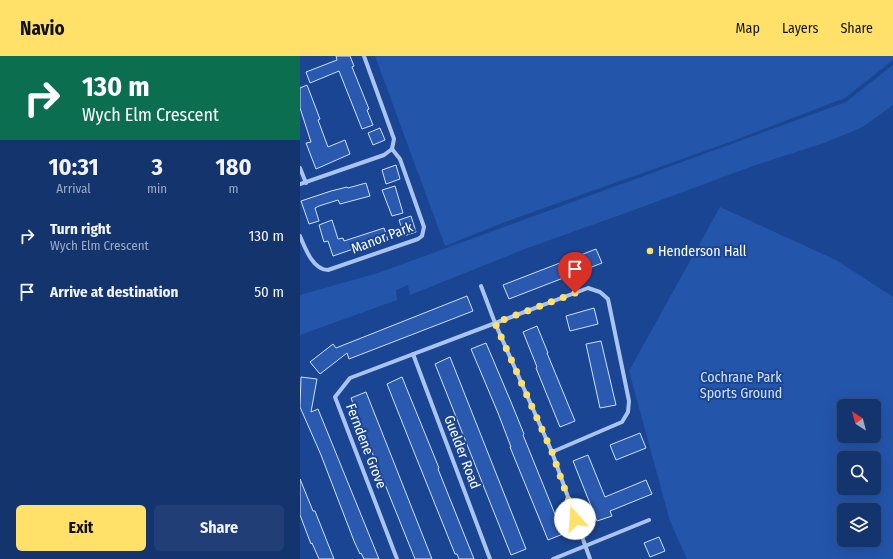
<!DOCTYPE html>
<style>
:root{--surface:#14346e;--page:#213f76;--text:#f1f3f6;--muted:#9daac2;--line:#334f81;--accent:#ffe068}
body{margin:0;font-family:"Fira Sans Condensed",sans-serif;background:var(--page);color:var(--text);height:100vh;display:flex;flex-direction:column;font-size:15px;white-space:nowrap}
*{box-sizing:border-box;margin:0}
p{font-size:13px;color:var(--muted)}
.icon{flex:none;width:22px;height:22px;fill:none;stroke:currentColor;stroke-width:2;stroke-linecap:round;stroke-linejoin:round}
.map{position:relative;flex:1;overflow:hidden}
.sheet{display:flex;flex-direction:column;background:var(--surface);width:300px}
.sheet>*{flex:none}
.banner{background:#0b6e4f;color:#fff;overflow:hidden}
.needle{width:26px;rotate:324deg}
.buttons{position:absolute;left:537px;top:343px;display:grid;gap:8px}
.buttons a{display:grid;place-items:center;width:44px;height:44px;border-radius:6px;background:var(--surface);box-shadow:0 4px 16px #0002,0 0 0 1px var(--line);font-size:20px}
.pin{position:absolute;display:grid;place-items:center;width:34px;height:34px;color:#fff;margin:-41px -17px;border-radius:50% 50% 50% 0;rotate:-45deg;box-shadow:0 0 4px #0007}
.pin .icon{rotate:45deg}
.me{position:absolute;width:44px;margin:-22px;rotate:341deg;stroke-linejoin:round;filter:drop-shadow(0 0 3px #0008)}
.turn{display:flex;align-items:center;gap:14px;height:84px;padding:0 16px;font-size:18px}
.turn .icon{width:52px;height:52px;stroke-width:2.5}
.turn b{display:block;font-size:28px;line-height:34px}
.eta{display:flex;justify-content:space-evenly;align-items:center;height:68px;text-align:center}
.eta b{font-size:24px;font-weight:700;line-height:28px}
.button{display:flex;gap:8px;margin-top:auto;padding:8px 16px}
.button a{flex:1;height:46px;border-radius:6px;background:var(--accent);color:#111;font-size:16px;font-weight:700;line-height:46px;text-align:center}
.button a+a{background:var(--page);color:var(--text)}
ul{padding:0;list-style:none}
li{display:flex;align-items:center;gap:12px;height:56px;padding:0 16px}
li div{flex:1}
li b{display:block;font-size:15px}
li em{font-style:normal}
header{display:flex;align-items:center;gap:24px;box-sizing:border-box;height:56px;padding:0 20px;background:var(--accent);color:#111}
header strong{font-size:19px}
nav{display:flex;gap:22px;margin-inline-start:auto;font-size:14px}
main{display:flex;flex:1;min-height:0}
.map>svg:first-child{display:block}
</style>
<header>
<strong>Navio</strong>
<nav><a>Map</a><a>Layers</a><a>Share</a></nav>
</header>
<main>
<section class="sheet">
<div class="banner">
<div class="turn"><svg class="icon" aria-label="right" viewBox="0 0 24 24"><path d="M7 20v-9h11M14 6l5 5-5 5"/></svg><div><b>130 m</b>Wych Elm Crescent</div></div>
</div>
<div class="eta">
<div><b>10:31</b><p>Arrival</p></div>
<div><b>3</b><p>min</p></div>
<div><b>180</b><p>m</p></div>
</div>
<ul>
<li><svg class="icon" aria-label="right" viewBox="0 0 24 24"><path d="M7 20v-9h11M14 6l5 5-5 5"/></svg><div><b>Turn right</b><p>Wych Elm Crescent</p></div><em>130 m</em></li>
<li><svg class="icon" aria-label="arrive" viewBox="0 0 24 24"><path d="M6 21V4h12l-3 4 3 4H6"/></svg><div><b>Arrive at destination</b></div><em>50 m</em></li>
</ul>
<div class="button"><a>Exit</a><a>Share</a></div>
</section>
<div class="map">
<svg width="593" height="503" viewBox="0 0 593 503">
<rect width="100%" height="100%" fill="#1a4592"/>
<!-- green -->
<g fill="#2355ab" fill-rule="evenodd">
<polygon points="75,0 593,0 593,4 545,42 427,87 216,162 145,190"/>
<polygon points="593,9 593,49 563,71 524,87 453,110 334,154 225,193 110,239 108,229 96,234 97,244 0,279 0,239 78,217 546,46"/>
<path d="M420,151L536,204L593,241V503H387L370,465L329,315ZM544,350H574V380H544ZM544,402H574V432H544ZM544,454H574V484H544Z"/>
</g>
<!-- building -->
<g fill="#295ab0" stroke="#d0e0fb">
<polygon points="36,0 50,0 54,10 52,11 69,53 67,54 73,69 62,73 39,15 10,27 6,16 37,4"/>
<polygon points="7,29 20,63 18,64 28,91 45,84 50,98 16,113 6,87 11,86 0,52 0,32"/>
<polygon points="80,72 85,84 73,89 68,77"/>
<polygon points="96,109 100,123 86,128 82,114"/>
<polygon points="66,127 70,140 40,148 38,144 19,150 15,152 19,165 9,168 1,145 31,135 47,131 48,132"/>
<polygon points="95,130 103,157 92,160 82,134"/>
<polygon points="111,160 116,176 104,180 99,164"/>
<polygon points="32,164 38,183 43,182 44,185 84,172 88,184 59,191 33,200 28,185 24,186 19,169"/>
<polygon points="296,193 302,207 209,243 203,229"/>
<polygon points="167,240 173,255 49,303 47,297 20,318 10,306 33,288 36,292"/>
<polygon points="294,252 298,268 270,275 266,260"/>
<polygon points="237,270 248,297 247,297 275,365 260,371 236,312 237,311 223,276"/>
<polygon points="301,285 316,349 300,352 286,288"/>
<polygon points="186,287 211,346 224,378 223,379 263,478 248,484 210,391 211,391 198,357 171,293"/>
<polygon points="150,301 226,493 211,499 135,308"/>
<polygon points="1,321 17,323 11,356 18,353 79,503 64,503 61,497 60,498 54,485 21,399 0,351"/>
<polygon points="102,321 139,412 138,413 174,503 159,503 157,498 155,498 110,386 87,328"/>
<polygon points="66,336 102,427 132,503 115,503 63,374 51,342"/>
<polygon points="340,377 346,392 316,404 310,389"/>
<polygon points="288,399 305,441 346,424 352,438 310,455 312,460 297,465 273,405"/>
<polygon points="0,423 13,455 15,455 34,503 19,503 12,487 11,488 0,459"/>
<polygon points="359,481 365,495 350,501 344,487"/>
</g>
<g fill="none" stroke-linecap="round" stroke-linejoin="round">
<!-- minor -->
<g stroke="#aac4ef" stroke-width="4">
<polyline points="0,112 6,127"/>
<polyline points="0,128 84,99 92,93 94,83 64,0"/>
<path d="M0,180C5,192 13,214 28,214L118,183L122,180L124,171L100,103L92,93"/>
<polyline points="181,230 195,267 252,396 290,503"/>
<polyline points="113,298 190,503"/>
<polyline points="97,503 35,341 50,322 288,232 300,236 308,243 329,345 328,356 322,366 252,396"/>
<polyline points="253,503 349,464"/>
</g>
</g>
<g fill="none" stroke-linecap="round" stroke-linejoin="round">
<!-- route -->
<polyline stroke="#ffe068" stroke-width="7" stroke-dasharray="0 12.6" points="275,237 195,267 252,396 275,463"/>
</g>
<!-- markers -->
<circle fill="#ffe068" stroke="#1a4592" stroke-width="1.5" cx="350" cy="195" r="4"/>
<g text-anchor="middle" dominant-baseline="central" stroke-width="4" stroke-linejoin="round" paint-order="stroke">
<!-- street labels -->
<g font-size="14" fill="#fff" stroke="#1a4592">
<text transform="translate(82 182) rotate(-21)">Manor Park</text>
<text transform="translate(66 390) rotate(69)">Ferndene Grove</text>
<text transform="translate(162 396) rotate(69)">Guelder Road</text>
</g>
<!-- poi labels -->
<g font-size="14" fill="#fff" stroke="#1a4592" text-anchor="start">
<text x="358" y="195">Henderson Hall</text>
</g>
<!-- park labels -->
<g font-size="14" fill="#d0e0fb" stroke="#1a4592">
<text x="441" y="321">Cochrane Park<tspan x="441" dy="16">Sports Ground</tspan></text>
</g>
</g>
</svg>
<div class="buttons">
<a><svg class="needle" viewBox="-14 -14 28 28"><path d="M0-13l5 13h-10z" fill="#e53935"/><path d="M0 13l5-13h-10z" fill="#9daac2"/></svg></a>
<a><svg class="icon" aria-label="search" viewBox="0 0 24 24"><circle cx="10" cy="10" r="6"/><path d="M15 15l6 6"/></svg></a>
<a><svg class="icon" aria-label="layers" viewBox="0 0 24 24"><path d="M12 4l9 5-9 5-9-5zM3 14l9 5 9-5"/></svg></a>
</div>
<div class="pin" style="left:275px;top:237px;background:#d93025"><svg class="icon" aria-label="arrive" viewBox="0 0 24 24"><path d="M6 21V4h12l-3 4 3 4H6"/></svg></div>
<svg class="me" style="left:275px;top:463px" viewBox="-20 -20 40 40"><circle r="19" fill="#fff"/><path d="M0-13L10 11 0 6-10 11z" fill="#ffe068"/></svg>
</div>
</main>
